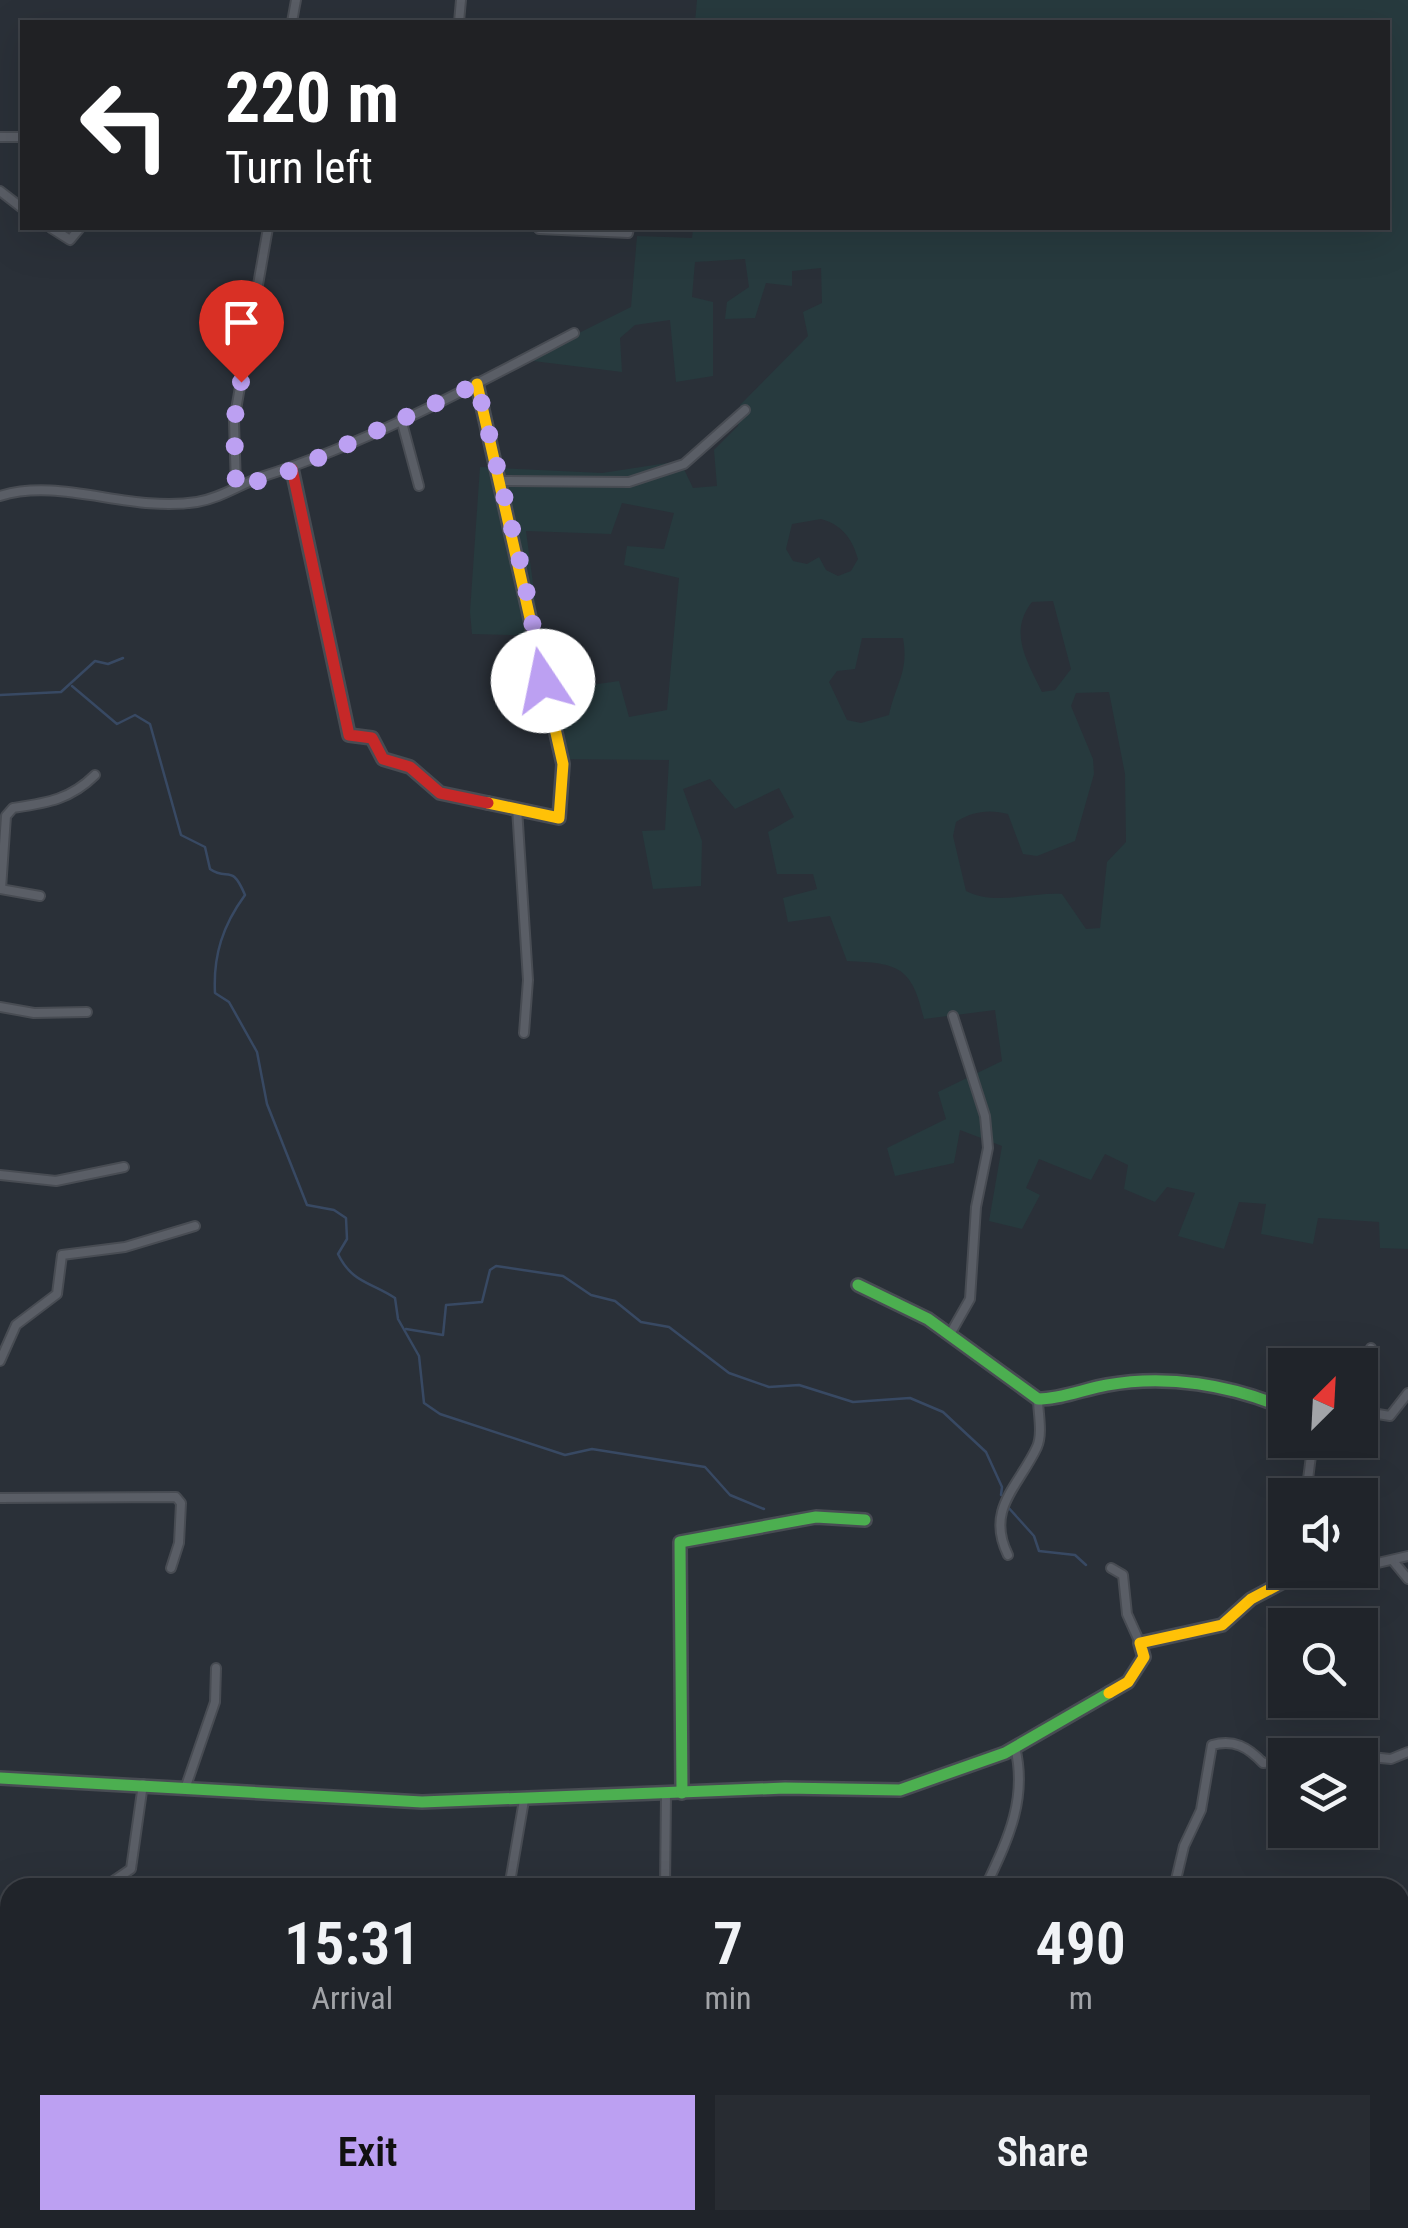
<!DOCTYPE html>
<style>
:root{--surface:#20242a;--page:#282c32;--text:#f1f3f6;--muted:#a2a4a8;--line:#3d4147;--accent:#bca0f2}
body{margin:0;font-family:"Roboto Condensed",sans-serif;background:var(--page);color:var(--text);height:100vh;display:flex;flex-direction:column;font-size:38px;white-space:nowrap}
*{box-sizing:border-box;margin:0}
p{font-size:32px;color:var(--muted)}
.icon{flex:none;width:55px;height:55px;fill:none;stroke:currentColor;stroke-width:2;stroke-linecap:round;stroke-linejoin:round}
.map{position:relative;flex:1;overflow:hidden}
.panel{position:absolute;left:0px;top:1878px;width:1410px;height:352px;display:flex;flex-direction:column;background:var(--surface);border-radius:30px 30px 0 0;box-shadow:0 10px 40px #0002,0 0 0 2px var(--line)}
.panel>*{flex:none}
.hud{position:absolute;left:20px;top:20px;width:1370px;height:210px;border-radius:0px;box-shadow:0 10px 40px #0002,0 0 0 2px var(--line);background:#202124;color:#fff;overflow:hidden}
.needle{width:65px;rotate:24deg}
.fabs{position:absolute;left:1268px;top:1348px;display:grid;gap:20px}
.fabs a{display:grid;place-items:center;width:110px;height:110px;border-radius:0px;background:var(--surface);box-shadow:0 10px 40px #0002,0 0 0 2px var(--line);font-size:50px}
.pin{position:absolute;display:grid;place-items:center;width:85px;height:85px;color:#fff;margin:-102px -42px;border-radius:50% 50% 50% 0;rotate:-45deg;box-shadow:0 0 10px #0007}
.pin .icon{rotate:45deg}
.me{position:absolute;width:110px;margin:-55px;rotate:349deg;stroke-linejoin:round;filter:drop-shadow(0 0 8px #0008)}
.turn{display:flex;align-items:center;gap:35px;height:210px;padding:0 40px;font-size:45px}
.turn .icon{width:130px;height:130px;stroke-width:2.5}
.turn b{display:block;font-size:70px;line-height:85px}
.eta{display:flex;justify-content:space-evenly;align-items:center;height:170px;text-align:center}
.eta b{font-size:60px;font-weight:600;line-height:70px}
.button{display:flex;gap:20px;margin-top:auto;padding:20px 40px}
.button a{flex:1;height:115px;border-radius:0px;background:var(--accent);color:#111;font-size:40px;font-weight:600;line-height:115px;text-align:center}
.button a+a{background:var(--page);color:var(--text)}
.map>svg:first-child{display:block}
</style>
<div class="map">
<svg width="1408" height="2228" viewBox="0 0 1408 2228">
<rect width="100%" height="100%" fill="#2a3038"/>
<!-- green -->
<path fill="#273a3e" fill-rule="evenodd" d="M697,0H1408V1249L1380,1248L1379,1222L1318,1218L1313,1244L1261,1234L1266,1204L1239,1202L1224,1249L1178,1236L1195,1193L1167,1187L1155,1202L1124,1189L1128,1165L1105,1154L1091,1180L1039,1159L1026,1188L1040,1195L1022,1229L989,1221L1002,1146L960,1130L954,1163L895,1176L887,1148L946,1119L938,1092L1002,1061L995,1010L924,1019C912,967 899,963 847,961L830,916L788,922L783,898L817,889L813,874H777L768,832L794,817L779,788L735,809L710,779L683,789L702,841L701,886L653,889L642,831L665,830L669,760L554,759L542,692L619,681L629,717L667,710L679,578L624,565L627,546L664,549L674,513L622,503L611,534L526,531L540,636L472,634L470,612L480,467L602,473L680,461L693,488L717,486L714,450L738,426L740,405L808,336L803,312L822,303L821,268L792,271V286L766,283L755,318L725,319L727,302L749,287L745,259L695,262L692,297L713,302V376L676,382L670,320L635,325L620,338L622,372L525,360L631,307L637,236L692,238L693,228H1388V22H695ZM821,519C842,525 852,538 858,559L851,571L838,576L826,570L819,557L807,564L793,561L786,549L792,524ZM1053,601L1071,669L1055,690L1042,692C1027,661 1008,632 1032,602ZM862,638H903C909,672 896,683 889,715L861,723L847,720L829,682L837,671L855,669ZM1109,692L1125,774L1126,842L1107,862L1100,928L1086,929L1062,894C1031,892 994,906 966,891L953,836L956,822C972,811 990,809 1008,814L1023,854L1037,856L1075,841L1094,774L1093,759L1071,706L1076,693Z"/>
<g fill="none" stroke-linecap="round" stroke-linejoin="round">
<!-- stream -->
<g stroke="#384963" stroke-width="2.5">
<path d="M72,686L117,724L135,715L150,724L181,835L205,847L210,869C228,882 231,862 245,895C223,925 213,955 215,993L229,1002L257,1052L267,1104L307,1205L334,1210L346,1218L347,1239L338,1254C352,1283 371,1282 395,1298L398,1319L419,1356L424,1403L440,1414L565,1455L592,1449L705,1467L730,1495L764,1509"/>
<polyline points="0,695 61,692 95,661 108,664 123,658"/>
<polyline points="406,1329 443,1335 446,1305 482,1302 490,1270 496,1266 563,1276 591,1295 615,1301 641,1322 669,1327 729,1373 769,1387 799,1385 853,1402 910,1398 943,1412 986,1452 1002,1487 1001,1495"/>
<polyline points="1007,1506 1034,1536 1039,1551 1075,1555 1086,1565"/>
</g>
<defs>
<g id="street">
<polyline points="292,22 296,0"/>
<polyline points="459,22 461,0"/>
<polyline points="0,137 22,137"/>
<polyline points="0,191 22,208"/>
<polyline points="51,228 70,240 80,228"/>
<polyline points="539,229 628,233 629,228"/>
<polyline points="401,419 419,486"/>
<polyline points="498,481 629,482 684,464 745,410"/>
<polyline points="236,487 234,421 268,228"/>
<path d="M0,496C62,477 129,513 197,502C221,498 239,485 261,477C370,442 473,386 574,333"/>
<polyline points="517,808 528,980 524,1033"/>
<polyline points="0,889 40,896"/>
<path d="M1,889L6,816L13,808C46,803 70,800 95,775"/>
<polyline points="0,1007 34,1013 87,1012"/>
<polyline points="0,1175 56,1181 124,1167"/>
<polyline points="949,1336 970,1299 976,1207 988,1148 985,1116 953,1016"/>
<polyline points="0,1361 16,1325 57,1294 62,1255 125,1247 195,1226"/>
<polyline points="1360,1368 1371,1348"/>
<polyline points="1360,1411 1390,1416 1408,1393"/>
<polyline points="1306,1495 1313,1440"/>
<polyline points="0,1498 176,1497 181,1503 179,1543 171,1568"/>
<path d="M1008,1555C985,1509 1019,1486 1037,1447C1043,1433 1038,1413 1038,1399"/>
<polyline points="1394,1562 1408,1579"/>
<polyline points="1360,1567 1408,1556"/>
<polyline points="1111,1568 1123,1575 1127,1614 1140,1643"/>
<polyline points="1285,1581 1342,1570"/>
<polyline points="1360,1756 1391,1759 1408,1752"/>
<polyline points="186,1786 215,1702 216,1668"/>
<polyline points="103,1888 131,1869 143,1784"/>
<polyline points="509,1888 524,1800"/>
<polyline points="665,1888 666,1794"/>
<path d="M985,1888C1007,1841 1028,1800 1015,1747"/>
<path d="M1174,1888L1184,1846L1201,1810L1212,1745C1234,1739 1248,1747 1263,1763L1285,1761"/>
<polyline points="0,1905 10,1905"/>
<polyline points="0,1997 10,1998"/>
<polyline points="1400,2020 1408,2014"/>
<polyline points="701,2228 766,2220 802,2228"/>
<polyline points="868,2228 874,2220"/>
<polyline points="1399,2228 1408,2223"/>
</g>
<g id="fast">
<path d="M858,1285L928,1319L1038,1399C1062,1399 1084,1389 1107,1385C1167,1374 1230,1385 1285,1408"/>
<polyline points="0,1778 422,1802 785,1788 900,1790 1005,1753 1109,1693"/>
<polyline points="682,1793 680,1542 816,1517 865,1520"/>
</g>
<g id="slow">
<polyline points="477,384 563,764 559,818 488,803"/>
<polyline points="1109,1693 1128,1682 1144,1657 1140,1643 1222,1625 1251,1599 1285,1581 1289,1570"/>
</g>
<polyline id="jam" points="292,469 349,735 372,738 383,759 410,767 440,793 488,803"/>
</defs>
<!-- street casing -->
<use href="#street" stroke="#484c53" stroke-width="12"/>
<!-- fast casing -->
<use href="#fast" stroke="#484c53" stroke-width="16"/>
<!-- slow casing -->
<use href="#slow" stroke="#484c53" stroke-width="16"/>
<!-- jam casing -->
<use href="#jam" stroke="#484c53" stroke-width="16"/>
<!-- street -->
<use href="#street" stroke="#5a5e66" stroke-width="8"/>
<!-- fast -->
<use href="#fast" stroke="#4caf50" stroke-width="11"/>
<!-- slow -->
<use href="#slow" stroke="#ffc107" stroke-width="11"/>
<!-- jam -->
<use href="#jam" stroke="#c62828" stroke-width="11"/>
</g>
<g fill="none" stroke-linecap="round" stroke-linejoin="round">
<!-- route -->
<polyline stroke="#bca0f2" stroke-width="18" stroke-dasharray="0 32.4" points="241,382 234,422 236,488 292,470 477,384 524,578 543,681"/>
</g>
</svg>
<div class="fabs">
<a><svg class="needle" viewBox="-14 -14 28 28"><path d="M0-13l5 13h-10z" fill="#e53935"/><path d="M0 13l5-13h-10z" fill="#a2a4a8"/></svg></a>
<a><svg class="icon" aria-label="sound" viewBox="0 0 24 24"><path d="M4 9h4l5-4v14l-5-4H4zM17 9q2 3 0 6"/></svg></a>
<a><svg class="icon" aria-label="search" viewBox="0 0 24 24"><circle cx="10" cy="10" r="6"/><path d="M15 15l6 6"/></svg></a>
<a><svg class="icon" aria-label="layers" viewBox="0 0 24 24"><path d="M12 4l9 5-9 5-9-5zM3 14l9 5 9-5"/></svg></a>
</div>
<div class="pin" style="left:241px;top:382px;background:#d93025"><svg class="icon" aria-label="arrive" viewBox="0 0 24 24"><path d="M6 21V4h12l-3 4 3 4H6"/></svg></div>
<svg class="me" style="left:543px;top:681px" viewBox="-20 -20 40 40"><circle r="19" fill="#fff"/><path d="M0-13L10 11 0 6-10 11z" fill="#bca0f2"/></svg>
<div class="hud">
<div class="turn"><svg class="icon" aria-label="left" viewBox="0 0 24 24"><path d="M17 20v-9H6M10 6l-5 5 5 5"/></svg><div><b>220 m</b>Turn left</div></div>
</div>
<section class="panel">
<div class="eta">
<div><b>15:31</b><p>Arrival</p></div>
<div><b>7</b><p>min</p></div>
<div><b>490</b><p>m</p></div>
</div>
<div class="button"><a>Exit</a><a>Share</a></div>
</section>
</div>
